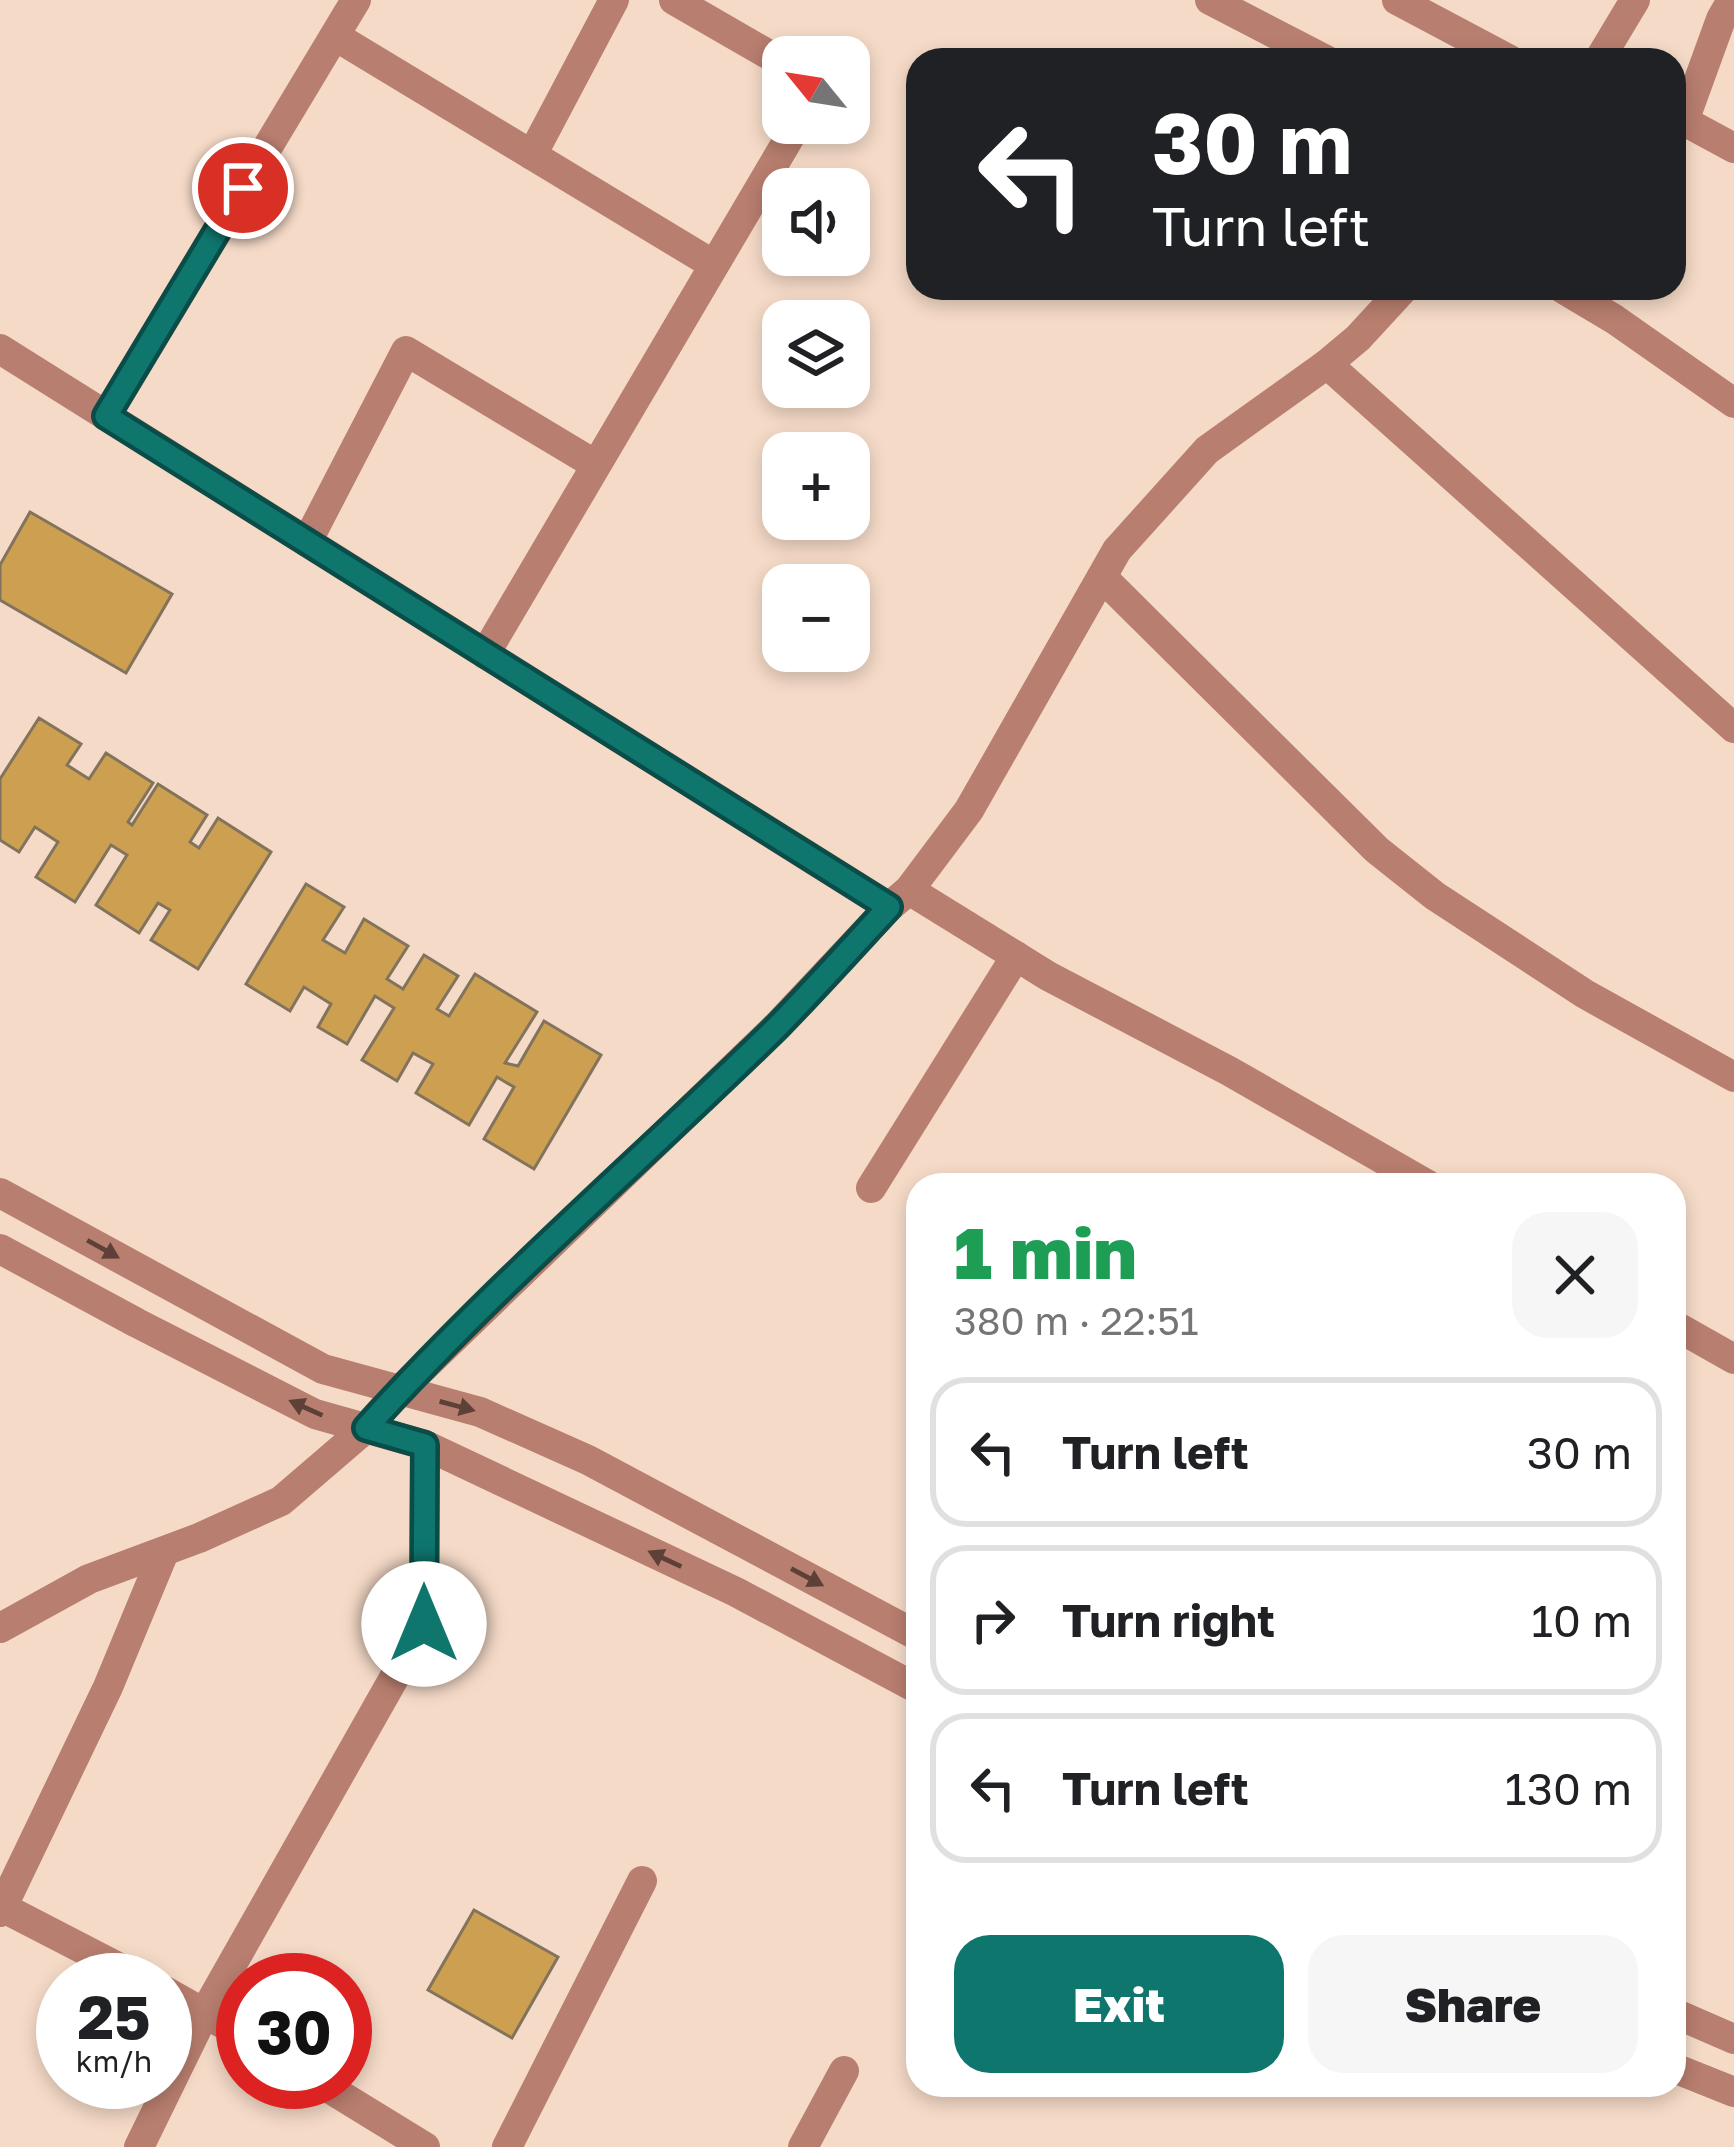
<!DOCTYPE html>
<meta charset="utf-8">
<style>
:root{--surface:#fff;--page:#f6f6f6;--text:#202124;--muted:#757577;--line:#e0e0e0;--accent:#0f766e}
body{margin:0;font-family:"Golos Text",sans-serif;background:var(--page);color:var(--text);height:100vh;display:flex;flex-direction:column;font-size:45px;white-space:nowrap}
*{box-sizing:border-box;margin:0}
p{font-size:39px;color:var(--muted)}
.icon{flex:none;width:66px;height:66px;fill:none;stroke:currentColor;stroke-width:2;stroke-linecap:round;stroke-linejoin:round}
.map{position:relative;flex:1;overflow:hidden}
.sheet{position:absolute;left:906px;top:1173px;width:780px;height:924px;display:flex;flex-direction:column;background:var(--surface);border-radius:36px;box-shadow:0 6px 18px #0003}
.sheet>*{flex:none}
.hud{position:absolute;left:906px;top:48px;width:780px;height:252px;border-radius:36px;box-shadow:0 6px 18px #0003;background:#202124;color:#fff;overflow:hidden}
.needle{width:78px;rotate:300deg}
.buttons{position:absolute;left:762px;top:36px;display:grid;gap:24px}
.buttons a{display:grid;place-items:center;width:108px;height:108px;border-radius:24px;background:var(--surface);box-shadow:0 6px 18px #0003;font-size:60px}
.speed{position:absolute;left:36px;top:1953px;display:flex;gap:24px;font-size:60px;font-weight:700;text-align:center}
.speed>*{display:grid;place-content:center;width:156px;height:156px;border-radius:50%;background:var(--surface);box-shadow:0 6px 18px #0003;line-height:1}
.speed small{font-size:30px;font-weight:400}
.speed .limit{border:18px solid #d22;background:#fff;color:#111}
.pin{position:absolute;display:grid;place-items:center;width:102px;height:102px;color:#fff;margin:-51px;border:6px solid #fff;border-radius:50%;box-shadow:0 3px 12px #0007}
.me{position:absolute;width:132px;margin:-66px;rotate:0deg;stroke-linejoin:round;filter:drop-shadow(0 0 9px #0008)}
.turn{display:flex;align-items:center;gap:42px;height:252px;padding:0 48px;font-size:54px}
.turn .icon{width:156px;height:156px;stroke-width:2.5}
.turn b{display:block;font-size:84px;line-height:102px}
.round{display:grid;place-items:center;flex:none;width:126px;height:126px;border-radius:36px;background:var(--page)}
.summary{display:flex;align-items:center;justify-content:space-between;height:204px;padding:0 48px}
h1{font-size:72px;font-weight:800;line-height:90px;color:#1e9e55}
.action{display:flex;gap:24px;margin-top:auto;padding:24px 48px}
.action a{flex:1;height:138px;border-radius:36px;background:var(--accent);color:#fff;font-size:48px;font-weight:800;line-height:138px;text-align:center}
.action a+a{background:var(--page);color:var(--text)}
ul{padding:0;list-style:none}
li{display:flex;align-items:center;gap:36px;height:150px;margin:0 24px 18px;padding:0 24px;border:6px solid var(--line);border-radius:36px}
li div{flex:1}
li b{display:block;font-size:45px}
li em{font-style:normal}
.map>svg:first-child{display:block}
</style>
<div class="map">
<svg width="1734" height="2147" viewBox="0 0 1734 2147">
<rect width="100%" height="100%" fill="#f5dac7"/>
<!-- building -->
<g fill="#cd9f51" stroke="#82745c" stroke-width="3">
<polygon points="30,512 172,594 126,673 0,600 0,565"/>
<polygon points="39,718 81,744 67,765 89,779 106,753 153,783 128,822 132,825 158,784 207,815 190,842 199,848 218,818 271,852 198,969 151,940 170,910 158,903 139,933 96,905 127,855 111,845 75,902 36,877 58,842 35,827 19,852 0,840 0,779"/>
<polygon points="306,884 344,907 323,940 345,953 364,919 408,946 387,979 403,989 424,955 458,976 437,1009 449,1016 475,974 537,1012 505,1063 518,1066 544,1021 601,1055 534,1169 484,1139 514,1087 497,1077 469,1125 416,1093 433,1064 413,1053 397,1081 362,1060 394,1008 375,996 347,1044 318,1027 331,1004 304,987 290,1011 246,984"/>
<polygon points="474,1910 558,1957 512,2038 428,1990"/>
</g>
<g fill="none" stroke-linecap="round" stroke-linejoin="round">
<!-- minor -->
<g stroke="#b87e6f" stroke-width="30">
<polyline points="674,0 783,63"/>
<polyline points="1210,0 1326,60"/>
<polyline points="1397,0 1510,60"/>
<polyline points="335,36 714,265"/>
<polyline points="1599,60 1635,0"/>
<polyline points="1684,121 1734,148"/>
<polyline points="1674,128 1684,121 1721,19 1732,0"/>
<polyline points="532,155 614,0"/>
<polyline points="1562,288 1614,319 1734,403"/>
<polyline points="0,349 889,907"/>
<polyline points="1327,364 1734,728"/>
<polyline points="106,416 356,0"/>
<polyline points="307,542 406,351 596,465"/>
<polyline points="1102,577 1377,850 1435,896 1585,994 1734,1077"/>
<polyline points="485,654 798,123"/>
<polyline points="909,890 1048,976 1229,1071 1428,1185"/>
<polyline points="871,1188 1016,956"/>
<polyline points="0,1193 323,1369 480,1412 588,1460 918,1636"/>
<polyline points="0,1249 137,1323 315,1414 425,1445 736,1592 918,1689"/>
<polyline points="1674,1325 1734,1359"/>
<polyline points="0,1628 89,1579 199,1538 281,1501 366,1428 400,1390 778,1025 889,907 909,890 969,810 1117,550 1207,450 1327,364 1358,338 1404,288"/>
<polyline points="0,1906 143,1980"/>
<polyline points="0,1912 108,1687 164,1552"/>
<polyline points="165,1991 243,2035"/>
<polyline points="1674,2013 1734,2039"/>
<polyline points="1674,2068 1734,2092"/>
<polyline points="319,2082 425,2147"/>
<polyline points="139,2147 205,2012 424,1625 425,1445"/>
<polyline points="507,2147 642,1881"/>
<polyline points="803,2147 844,2071"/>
</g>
</g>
<!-- one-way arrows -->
<defs><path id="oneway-solid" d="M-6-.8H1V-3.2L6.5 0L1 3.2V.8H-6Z" transform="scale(3)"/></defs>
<g fill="#5d4037">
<use href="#oneway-solid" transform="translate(103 1249) rotate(29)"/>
<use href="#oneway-solid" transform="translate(457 1406) rotate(15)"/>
<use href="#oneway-solid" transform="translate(306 1408) rotate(-156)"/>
<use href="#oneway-solid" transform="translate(665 1559) rotate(-155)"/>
<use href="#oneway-solid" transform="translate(807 1577) rotate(28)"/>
</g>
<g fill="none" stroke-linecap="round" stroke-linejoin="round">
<defs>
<path id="route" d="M243,188L106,416L889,907C852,947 815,988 777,1027C640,1161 494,1286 366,1428L425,1445L424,1624"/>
</defs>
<!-- route casing -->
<use href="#route" stroke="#0a4d48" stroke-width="30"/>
<!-- route -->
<use href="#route" stroke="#0f766e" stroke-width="21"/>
</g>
</svg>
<div class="buttons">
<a><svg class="needle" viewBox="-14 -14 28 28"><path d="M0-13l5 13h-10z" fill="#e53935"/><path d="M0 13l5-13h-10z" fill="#757577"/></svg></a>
<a><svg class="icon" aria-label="sound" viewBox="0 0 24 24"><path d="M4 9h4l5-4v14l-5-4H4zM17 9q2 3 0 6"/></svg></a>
<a><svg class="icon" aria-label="layers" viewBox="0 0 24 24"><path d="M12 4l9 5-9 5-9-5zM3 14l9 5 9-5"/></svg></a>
<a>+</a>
<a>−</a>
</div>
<div class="speed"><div>25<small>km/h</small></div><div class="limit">30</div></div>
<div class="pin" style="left:243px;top:188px;background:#d93025"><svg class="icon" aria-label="arrive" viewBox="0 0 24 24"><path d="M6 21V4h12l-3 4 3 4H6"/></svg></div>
<svg class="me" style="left:424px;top:1624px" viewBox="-20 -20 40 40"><circle r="19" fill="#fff"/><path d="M0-13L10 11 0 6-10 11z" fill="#0f766e"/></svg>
<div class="hud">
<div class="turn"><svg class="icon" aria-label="left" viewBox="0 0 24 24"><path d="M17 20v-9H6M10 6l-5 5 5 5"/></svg><div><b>30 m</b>Turn left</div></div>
</div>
<section class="sheet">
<div class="summary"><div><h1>1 min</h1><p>380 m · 22:51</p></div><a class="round"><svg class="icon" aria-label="close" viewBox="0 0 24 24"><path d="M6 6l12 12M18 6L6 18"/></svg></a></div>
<ul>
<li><svg class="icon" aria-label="left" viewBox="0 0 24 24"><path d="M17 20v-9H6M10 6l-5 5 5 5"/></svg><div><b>Turn left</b></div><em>30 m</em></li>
<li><svg class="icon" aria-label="right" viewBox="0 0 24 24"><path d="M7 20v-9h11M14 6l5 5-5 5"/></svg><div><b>Turn right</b></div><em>10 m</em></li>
<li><svg class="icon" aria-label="left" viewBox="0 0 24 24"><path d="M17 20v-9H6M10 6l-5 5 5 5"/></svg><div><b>Turn left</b></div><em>130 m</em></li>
</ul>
<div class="action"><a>Exit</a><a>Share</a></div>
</section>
</div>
